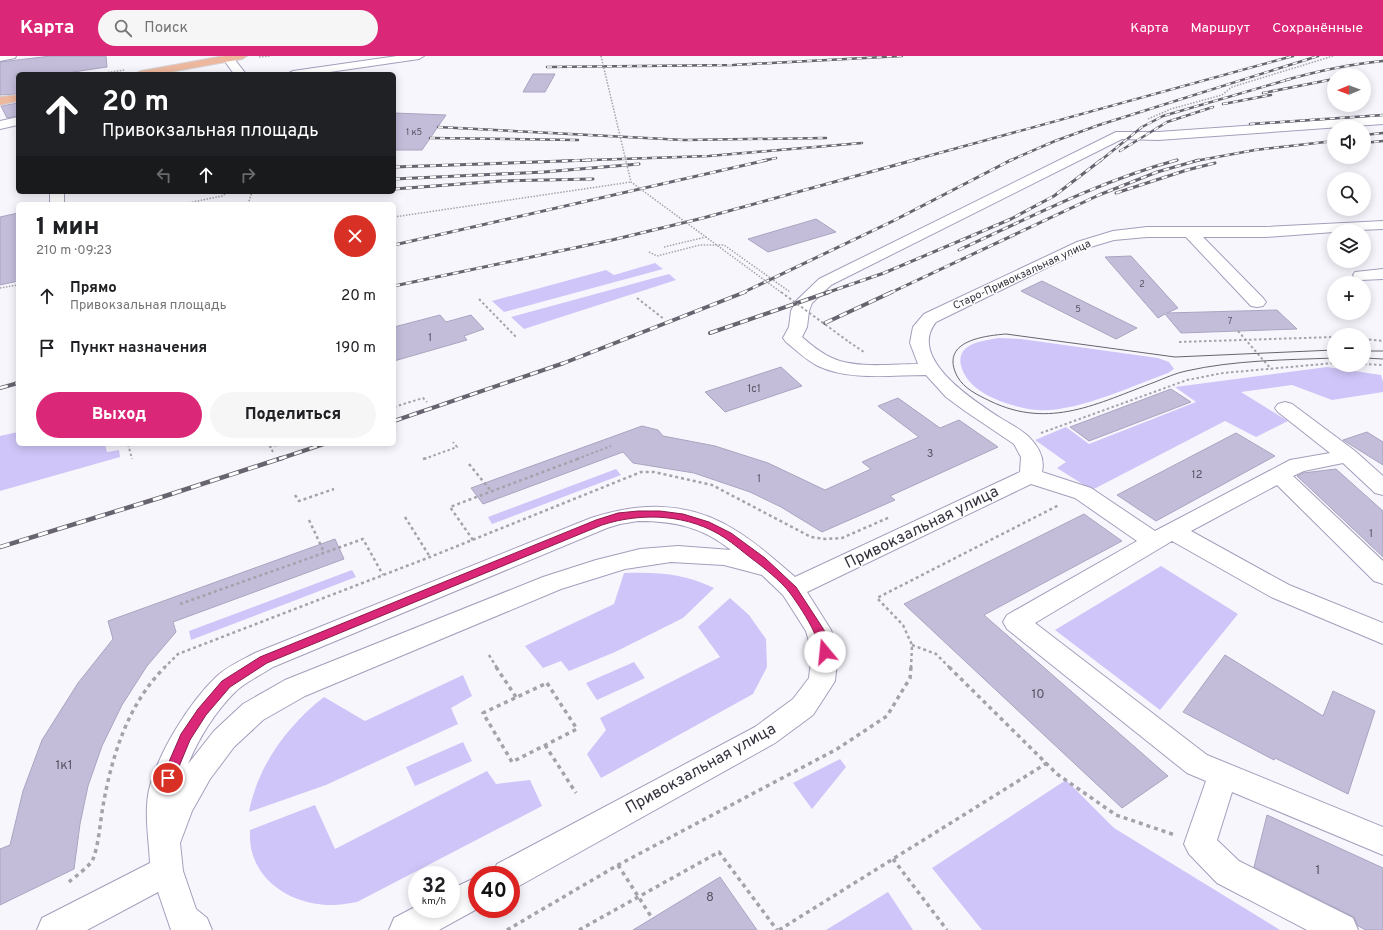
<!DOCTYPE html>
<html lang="ru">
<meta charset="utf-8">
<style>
:root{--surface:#fff;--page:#f6f6f6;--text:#202124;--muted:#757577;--accent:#db2777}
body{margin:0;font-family:Overpass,sans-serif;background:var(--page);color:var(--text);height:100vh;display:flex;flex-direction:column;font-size:15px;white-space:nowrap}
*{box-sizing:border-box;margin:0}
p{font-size:13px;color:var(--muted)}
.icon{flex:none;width:22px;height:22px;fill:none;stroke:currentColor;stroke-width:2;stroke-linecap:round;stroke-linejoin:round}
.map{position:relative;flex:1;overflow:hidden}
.drawer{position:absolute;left:16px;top:146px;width:380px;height:244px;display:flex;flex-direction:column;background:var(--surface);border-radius:6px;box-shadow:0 2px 10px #0003}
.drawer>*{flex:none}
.banner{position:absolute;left:16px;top:16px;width:380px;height:122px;border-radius:6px;box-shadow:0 2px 10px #0003;background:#202124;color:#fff;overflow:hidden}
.needle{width:26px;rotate:269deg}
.controls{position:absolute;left:1327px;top:12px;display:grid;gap:8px}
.controls a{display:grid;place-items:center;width:44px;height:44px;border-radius:50%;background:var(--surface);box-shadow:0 2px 10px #0003;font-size:20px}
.speed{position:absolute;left:408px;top:810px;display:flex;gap:8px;font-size:20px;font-weight:700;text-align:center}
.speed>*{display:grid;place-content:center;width:52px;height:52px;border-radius:50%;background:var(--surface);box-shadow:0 2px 10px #0003;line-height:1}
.speed small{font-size:10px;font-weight:400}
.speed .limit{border:6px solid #d22;background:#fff;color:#111}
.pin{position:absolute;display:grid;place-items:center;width:34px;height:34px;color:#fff;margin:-17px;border:2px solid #fff;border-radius:50%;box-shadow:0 1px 4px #0007}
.me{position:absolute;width:44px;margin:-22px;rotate:343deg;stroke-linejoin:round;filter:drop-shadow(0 0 3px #0008)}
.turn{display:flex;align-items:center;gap:14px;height:84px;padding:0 20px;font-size:18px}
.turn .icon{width:52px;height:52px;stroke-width:2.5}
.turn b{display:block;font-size:28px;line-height:34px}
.lanes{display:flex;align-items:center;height:38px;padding:0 20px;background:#0003;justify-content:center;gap:20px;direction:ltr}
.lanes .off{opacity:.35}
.round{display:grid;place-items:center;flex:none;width:42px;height:42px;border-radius:21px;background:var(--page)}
.head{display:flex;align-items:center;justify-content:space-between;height:68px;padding:0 20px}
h1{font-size:24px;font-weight:800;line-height:30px}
.action{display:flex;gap:8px;margin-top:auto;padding:8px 20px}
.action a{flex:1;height:46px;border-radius:24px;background:var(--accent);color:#fff;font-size:16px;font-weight:800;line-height:46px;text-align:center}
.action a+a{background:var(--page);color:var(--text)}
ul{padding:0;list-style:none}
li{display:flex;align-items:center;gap:12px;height:52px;padding:0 20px}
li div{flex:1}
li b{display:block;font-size:15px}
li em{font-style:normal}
header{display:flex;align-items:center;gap:24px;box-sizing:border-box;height:56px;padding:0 20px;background:var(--accent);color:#fff}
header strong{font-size:19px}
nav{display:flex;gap:22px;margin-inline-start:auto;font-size:14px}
.search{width:280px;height:36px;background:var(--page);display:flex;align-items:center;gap:10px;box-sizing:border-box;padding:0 14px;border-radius:22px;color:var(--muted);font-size:15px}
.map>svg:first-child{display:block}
</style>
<header>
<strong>Карта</strong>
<div class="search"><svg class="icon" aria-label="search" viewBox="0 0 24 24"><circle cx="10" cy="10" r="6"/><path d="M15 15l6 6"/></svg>Поиск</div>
<nav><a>Карта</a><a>Маршрут</a><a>Сохранённые</a></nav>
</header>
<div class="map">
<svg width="1383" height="874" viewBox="0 0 1383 874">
<rect width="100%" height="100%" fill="#f8f6fd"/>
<!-- green -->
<g fill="#cfc5f8">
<polygon points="655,207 663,213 504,256 492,245 606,214 614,219"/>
<polygon points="669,218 676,224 524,273 511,261"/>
<path d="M998,282L1021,283L1158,302L1169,306L1174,313L1168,317C1132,330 1075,357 1037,354C1017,352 991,344 975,331C965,323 953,303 966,292C975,285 988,284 998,282Z"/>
<polygon points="1327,311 1381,319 1383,326 1383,336 1332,344 1292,329 1241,336 1288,365 1256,381 1225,365 1092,434 1057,412 1066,406 1035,384 1066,371 1089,388 1196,346 1175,331"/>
<polygon points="18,376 18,388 105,388 107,396 119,394 120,401 0,435 0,380"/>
<polygon points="616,413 621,419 492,468 488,461"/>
<polygon points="1161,510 1238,558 1160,654 1055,574"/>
<polygon points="352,514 356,521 191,584 189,575"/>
<path d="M624,517C659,516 682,517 714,532L683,562L615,596L569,615L561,605L543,612L525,590L614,548Z"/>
<polygon points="730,542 749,559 766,583 767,611 753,638 601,722 587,698 606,674 600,662 720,601 698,571"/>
<polygon points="634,606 645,622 597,644 586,627"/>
<path d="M463,619L472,640L451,652L458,668L326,729L249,756C258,709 287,670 324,641L365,665Z"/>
<polygon points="463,686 472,705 415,730 406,711"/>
<polygon points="840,703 846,711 812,753 793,727"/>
<path d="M487,715L496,728L530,724L542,750L357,846C349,847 340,849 332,849C297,849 259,830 251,792C250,786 250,780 250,774L315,749L335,793Z"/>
<polygon points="1066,724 1114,772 1280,874 982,874 932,812"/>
<polygon points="888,836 913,874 826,874"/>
</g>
<!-- building -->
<g fill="#c3bdda" stroke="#a9a4c0">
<polygon points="51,0 106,0 107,11 60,18 16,18 18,38 0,39 0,6"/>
<polygon points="533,18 555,18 545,36 523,36"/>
<polygon points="18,47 18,60 7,62 1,50"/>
<polygon points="394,57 446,59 422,94 394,94"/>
<polygon points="18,157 18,225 0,229 0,161"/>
<polygon points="816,163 836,176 768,196 748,183"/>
<polygon points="1131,200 1178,252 1167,257 1277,254 1297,273 1181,277 1165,258 1158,262 1105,201"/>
<polygon points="1042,225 1137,272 1116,283 1021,235"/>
<polygon points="440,259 446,266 471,259 484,273 464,280 467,284 394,305 394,271"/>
<polygon points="781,311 802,330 725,356 705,336"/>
<polygon points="1171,333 1191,346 1089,385 1070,371"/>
<polygon points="898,342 940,372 959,364 998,391 890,440 895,444 822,476 781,451 750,436 694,417 633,407 623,396 483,448 471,432 642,370 658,374 663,380 715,390 768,407 825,434 871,413 862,406 919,381 878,350"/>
<polygon points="1367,376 1383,386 1383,409 1343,384"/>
<polygon points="1236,377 1275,400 1156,465 1117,439"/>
<polygon points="1336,413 1383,455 1383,501 1297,420 1303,417"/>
<polygon points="1084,458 1122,485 984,559 1168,720 1122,752 904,548"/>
<polygon points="335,483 344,503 173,566 176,576 147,610 122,649 102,690 88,730 80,768 74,813 0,849 0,793 10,789 23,735 42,684 78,627 113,583 108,565"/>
<polygon points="1225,599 1323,660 1333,635 1375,655 1348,738 1275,702 1274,704 1183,656"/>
<polygon points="1267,759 1383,812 1383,874 1366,874 1358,870 1354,861 1254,811"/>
<polygon points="720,821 757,874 633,874"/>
</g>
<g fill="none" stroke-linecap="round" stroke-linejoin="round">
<defs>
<g id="minor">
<polygon points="0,0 16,0 15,2 0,5"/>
<polygon points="221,0 232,0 246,18 234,18"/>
<polygon points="397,0 424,0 419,3 316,18 287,18 293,15"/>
<path d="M1383,60V68L1158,84L1122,83L831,229L812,247L809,255L807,271L802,281C811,289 821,297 832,302C855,313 893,308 918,308L910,287L913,271L924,258L1077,186L1113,175L1147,171H1265L1383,165V173L1334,175V176L1265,181H1203L1263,242L1266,246L1263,250L1257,251L1251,250L1186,181H1147L1114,184L1087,192L936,266C907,302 973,344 999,361C1008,367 1021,373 1029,381C1039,391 1045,403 1042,416L1091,432L1155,475L1290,404L1330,397L1278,356L1275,352L1278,348L1285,346L1292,348L1355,395L1383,420V439L1375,437L1343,407L1304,415L1293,420L1383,505V528L1374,525L1277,429L1191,475L1289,529L1383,567V588L1271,541L1172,485L1035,567L1207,699L1383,771V799L1232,736L1217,784L1239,805L1353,862L1358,874H1307L1217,827L1189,798L1184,788L1206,725L1187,717L1007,573L1003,566L1007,559L1137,485L1075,442L1031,428L807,536L831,574L838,596L835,625L813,659L775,687L519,830L511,833V819H492L497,808L755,671L793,643L809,622L812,596L806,575L783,539L762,519L724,509L671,506L625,513L561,533L305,640L263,664L234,691L210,723L192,755L180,787L183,815L196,853L207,862L212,874H171L158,836L87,874H37L42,862L150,807C149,784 144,757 149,734C158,697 189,647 216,621C226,611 242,604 255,597L591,462C641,446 689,445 735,474C757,487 776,505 795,521L1020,416L1021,401L1014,388L965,355L946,341L926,319C891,319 850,325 818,310C806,304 796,294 786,286L783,282L789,271L791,255L796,245L819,223L1116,76H1158ZM638,465C675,465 702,471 731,494L678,490L640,493L596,504L543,521L285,624L243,648L214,675L188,708C199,682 214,657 235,636C245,626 261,619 273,611L607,472L620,468Z"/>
<polygon points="18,61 18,69 0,73 0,65"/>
<rect x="50" y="136" width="14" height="12"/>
<polygon points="1383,213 1383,223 1361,224 1355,222 1353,219 1355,216"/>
<polygon points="477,821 477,853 439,874 389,874 394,862 417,850 417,853 451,853 451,833"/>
</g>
<g id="major">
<polygon points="224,0 247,0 242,3 159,18 135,18 141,15"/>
<polygon points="18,39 18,45 0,49 0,41"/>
</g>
</defs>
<!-- minor casing -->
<use href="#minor" stroke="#a49ebb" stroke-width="2"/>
<!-- major casing -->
<use href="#major" stroke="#d3d2d5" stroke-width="2"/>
<!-- path-far3 -->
<g stroke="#a5a2ab" stroke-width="1.5" stroke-dasharray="1.5 1.5" stroke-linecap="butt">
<polyline points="259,1 270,0"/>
<polyline points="99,18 124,14"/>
<polyline points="1148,63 1171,53 1222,39 1232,31 1333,0"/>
<polyline points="183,148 222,140 228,136"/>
<polyline points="248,148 252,136"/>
<polyline points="394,161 631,126"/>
<polyline points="664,191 706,181"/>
<polyline points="649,196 657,200 700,189 724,189 790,236"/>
<polyline points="0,232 18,229"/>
</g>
<!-- path-far2 -->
<g stroke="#a5a2ab" stroke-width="2" stroke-dasharray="2.5 2.5" stroke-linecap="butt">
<polyline points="637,242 664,263"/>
<polyline points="479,243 517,282"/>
<polyline points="1238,275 1271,313"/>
<polyline points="1364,283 1383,285"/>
<polyline points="849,286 864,296"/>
<polyline points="1179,286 1334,281"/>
<polyline points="1364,308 1383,309"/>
<polyline points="394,351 423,342 427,346"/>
<polyline points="1041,377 1187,324 1223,317 1334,307"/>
<polyline points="128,388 132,403"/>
<polyline points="273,396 270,391 280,388"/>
<polyline points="424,403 457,391 453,386"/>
<polyline points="577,403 611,390"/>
</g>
<!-- path-far1 -->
<g stroke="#a5a2ab" stroke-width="2.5" stroke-dasharray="3 3" stroke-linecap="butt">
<polyline points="423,403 427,402"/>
<polyline points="469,408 491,435"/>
<polyline points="295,439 299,445 334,433"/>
<polyline points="405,461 430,501"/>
<polyline points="309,464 324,496"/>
<polyline points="473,484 450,451 580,402"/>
<polyline points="180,548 363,483 383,519"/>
<polyline points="912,589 936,598 950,612"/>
<polyline points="489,599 497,612"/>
<polyline points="164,612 178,598 430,501 641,416 654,416 712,429 811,481 825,483 842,482 890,461"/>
<polyline points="911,612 912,589 903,569 877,542 1059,449"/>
</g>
<!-- path -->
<g stroke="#a5a2ab" stroke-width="3.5" stroke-dasharray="4 4" stroke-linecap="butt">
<polyline points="496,611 516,641"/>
<polyline points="949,611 1057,718 1116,759 1175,779"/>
<polygon points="547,627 577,673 512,706 483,657"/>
<polyline points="545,689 576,737"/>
<polyline points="893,803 947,874"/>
<polyline points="618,809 652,862"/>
<path d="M69,826C75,821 91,809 93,803C99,788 100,766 103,750C112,699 128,648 165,611"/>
<polyline points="507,874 618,809 837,693 887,660 910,622 911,611"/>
<polyline points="579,874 719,796 777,874"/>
<polyline points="779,874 1047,707"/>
</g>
<!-- minor -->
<use href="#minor" fill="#fff" fill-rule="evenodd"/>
<!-- major -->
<use href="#major" fill="#edb89e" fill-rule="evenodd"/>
<!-- tram -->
<g stroke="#67646f" stroke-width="1">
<path d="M1334,294L1175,301L1006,278C981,280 940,286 957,320C964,333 978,339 990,345C1050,374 1098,347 1155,326C1165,322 1176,317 1186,315C1235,304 1285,304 1334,302"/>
<polyline points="1364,295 1383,295"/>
<polyline points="1364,302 1383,303"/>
</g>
<defs>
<g id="rail-far3">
<polyline points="547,11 733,9 902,0"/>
<path d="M1286,24C1318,15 1350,8 1383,5"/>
<polyline points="1263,37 1334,23"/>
<polyline points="1223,48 1271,39"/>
<polyline points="1250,68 1383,59"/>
<polyline points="438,71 684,84 826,82"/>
<polyline points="1364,79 1383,77"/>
<polyline points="430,82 578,84"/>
<polyline points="1364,87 1383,85"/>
<polyline points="1120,95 1167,66 1213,51"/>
<polyline points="562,105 709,100 862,87"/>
<polyline points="762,105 776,102"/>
<polyline points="910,105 1293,0"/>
<polyline points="1009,105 1055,85 1099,69 1318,0"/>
<polyline points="1100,105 1142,71 1163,60 1290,23"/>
<polyline points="1173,105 1177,104"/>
<polyline points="1195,105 1255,94 1334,85"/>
</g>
<g id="rail-far2">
<polyline points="394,111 591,104"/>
<polyline points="394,123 544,116 639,108"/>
<polyline points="394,133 501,125 593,123"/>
<polyline points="1116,137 1187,114 1215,107"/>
<polyline points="394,189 767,104"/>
<path d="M959,194C1031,161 1100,125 1177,104"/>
<polyline points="394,230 612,184 703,162 914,104"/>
<polyline points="742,237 893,165 1011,104"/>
<polyline points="826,237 884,217 1011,163 1054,140 1101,104"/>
<polyline points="890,237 1099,139 1157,116 1199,104"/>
</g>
<g id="rail-far1">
<polyline points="825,267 892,236"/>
<polyline points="710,277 829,236"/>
<polyline points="0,332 18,327"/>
<polyline points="394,365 564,307 745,236"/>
<polyline points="279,403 324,388"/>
</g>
<polyline id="rail" points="0,491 159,442 282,402"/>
</defs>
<!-- rail-far3 casing -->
<use href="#rail-far3" stroke="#67646f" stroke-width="2.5"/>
<!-- rail-far2 casing -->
<use href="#rail-far2" stroke="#67646f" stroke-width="3"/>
<!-- rail-far1 casing -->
<use href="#rail-far1" stroke="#67646f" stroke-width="4"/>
<!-- rail casing -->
<use href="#rail" stroke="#67646f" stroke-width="4.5"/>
<!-- rail-far3 -->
<use href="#rail-far3" stroke="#fff" stroke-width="1.5" stroke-dasharray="5" stroke-linecap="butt"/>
<!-- rail-far2 -->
<use href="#rail-far2" stroke="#fff" stroke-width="2" stroke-dasharray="6" stroke-linecap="butt"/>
<!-- rail-far1 -->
<use href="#rail-far1" stroke="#fff" stroke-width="2.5" stroke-dasharray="8" stroke-linecap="butt"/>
<!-- rail -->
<use href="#rail" stroke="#fff" stroke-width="3" stroke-dasharray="10" stroke-linecap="butt"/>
<!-- path-bridge-far1 -->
<polyline stroke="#a5a2ab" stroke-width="1.5" stroke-dasharray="1.5 1.5" stroke-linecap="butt" points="601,0 631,126 782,237"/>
<!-- path-bridge -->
<polyline stroke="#a5a2ab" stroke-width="2" stroke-dasharray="2.5 2.5" stroke-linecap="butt" points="781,236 849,286"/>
</g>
<!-- route -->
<path fill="#db2777" stroke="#8e194d" d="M638,455H660L683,458L709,466L731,477L765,502L796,531L824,574L830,596L829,599L825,600L821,599C817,592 817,583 814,576C808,563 798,548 790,537C781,525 763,511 751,502C743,496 734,488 725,482C689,458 642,456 602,469L267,607L230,631L206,659L190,684L173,725L168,727L164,725L162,722L181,678L198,653L222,625L260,601L596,464L618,457Z"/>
<g text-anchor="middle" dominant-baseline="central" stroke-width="3" stroke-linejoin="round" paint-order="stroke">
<!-- far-number labels -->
<g font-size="9" fill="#585565">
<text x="414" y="76">1 к5</text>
<text x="1142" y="228">2</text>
<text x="1078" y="253">5</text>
<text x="1230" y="265">7</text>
</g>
<!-- far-street labels -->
<g font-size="11" fill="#35323e" stroke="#fff">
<text transform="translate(1022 219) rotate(-25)">Старо-Привокзальная улица</text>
</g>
<!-- number labels -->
<g font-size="11" fill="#585565">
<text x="430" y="282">1</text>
<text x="754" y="333">1с1</text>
<text x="930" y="398">3</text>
<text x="1197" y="419">12</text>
<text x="759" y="423">1</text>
<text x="1371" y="478">1</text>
</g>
<!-- near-number labels -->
<g font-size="13" fill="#585565">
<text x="1038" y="639">10</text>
<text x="64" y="710">1к1</text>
<text x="1318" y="815">1</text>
<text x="710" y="842">8</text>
</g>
<!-- near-street labels -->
<g font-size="16" fill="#35323e" stroke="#fff">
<text transform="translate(922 472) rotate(-26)">Привокзальная улица</text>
<text transform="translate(701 713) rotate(-29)">Привокзальная улица</text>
</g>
</g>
</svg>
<div class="controls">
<a><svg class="needle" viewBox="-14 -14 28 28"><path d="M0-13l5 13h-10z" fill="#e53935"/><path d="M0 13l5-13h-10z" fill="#757577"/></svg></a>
<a><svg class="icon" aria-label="sound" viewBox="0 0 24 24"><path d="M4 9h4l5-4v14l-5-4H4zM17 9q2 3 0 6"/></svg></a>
<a><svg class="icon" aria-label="search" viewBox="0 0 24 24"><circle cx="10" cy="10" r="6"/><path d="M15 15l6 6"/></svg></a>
<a><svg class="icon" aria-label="layers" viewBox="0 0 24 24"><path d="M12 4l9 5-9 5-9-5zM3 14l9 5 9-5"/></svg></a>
<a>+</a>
<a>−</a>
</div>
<div class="speed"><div>32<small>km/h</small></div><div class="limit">40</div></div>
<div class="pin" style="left:168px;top:722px;background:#d93025"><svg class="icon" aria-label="arrive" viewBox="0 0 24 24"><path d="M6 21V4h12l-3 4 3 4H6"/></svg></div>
<svg class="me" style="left:825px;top:596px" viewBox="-20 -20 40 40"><circle r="19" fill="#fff"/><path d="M0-13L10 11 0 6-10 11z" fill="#db2777"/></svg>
<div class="banner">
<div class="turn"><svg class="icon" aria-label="ahead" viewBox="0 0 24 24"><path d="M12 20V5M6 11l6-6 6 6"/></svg><div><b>20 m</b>Привокзальная площадь</div></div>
<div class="lanes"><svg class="icon off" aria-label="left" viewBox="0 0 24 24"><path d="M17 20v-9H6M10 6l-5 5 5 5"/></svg><svg class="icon" aria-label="ahead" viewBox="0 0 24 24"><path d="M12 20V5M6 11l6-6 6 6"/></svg><svg class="icon off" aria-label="right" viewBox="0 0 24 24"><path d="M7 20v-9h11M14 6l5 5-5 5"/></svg></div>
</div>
<section class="drawer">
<div class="head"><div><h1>1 мин</h1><p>210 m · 09:23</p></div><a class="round" style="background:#d93025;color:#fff"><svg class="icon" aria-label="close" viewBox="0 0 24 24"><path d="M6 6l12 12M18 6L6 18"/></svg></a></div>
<ul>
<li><svg class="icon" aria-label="ahead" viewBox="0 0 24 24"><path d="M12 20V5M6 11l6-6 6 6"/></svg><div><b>Прямо</b><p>Привокзальная площадь</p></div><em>20 m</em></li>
<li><svg class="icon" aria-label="arrive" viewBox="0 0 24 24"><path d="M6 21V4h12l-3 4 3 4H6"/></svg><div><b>Пункт назначения</b></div><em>190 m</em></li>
</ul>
<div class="action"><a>Выход</a><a>Поделиться</a></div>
</section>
</div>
